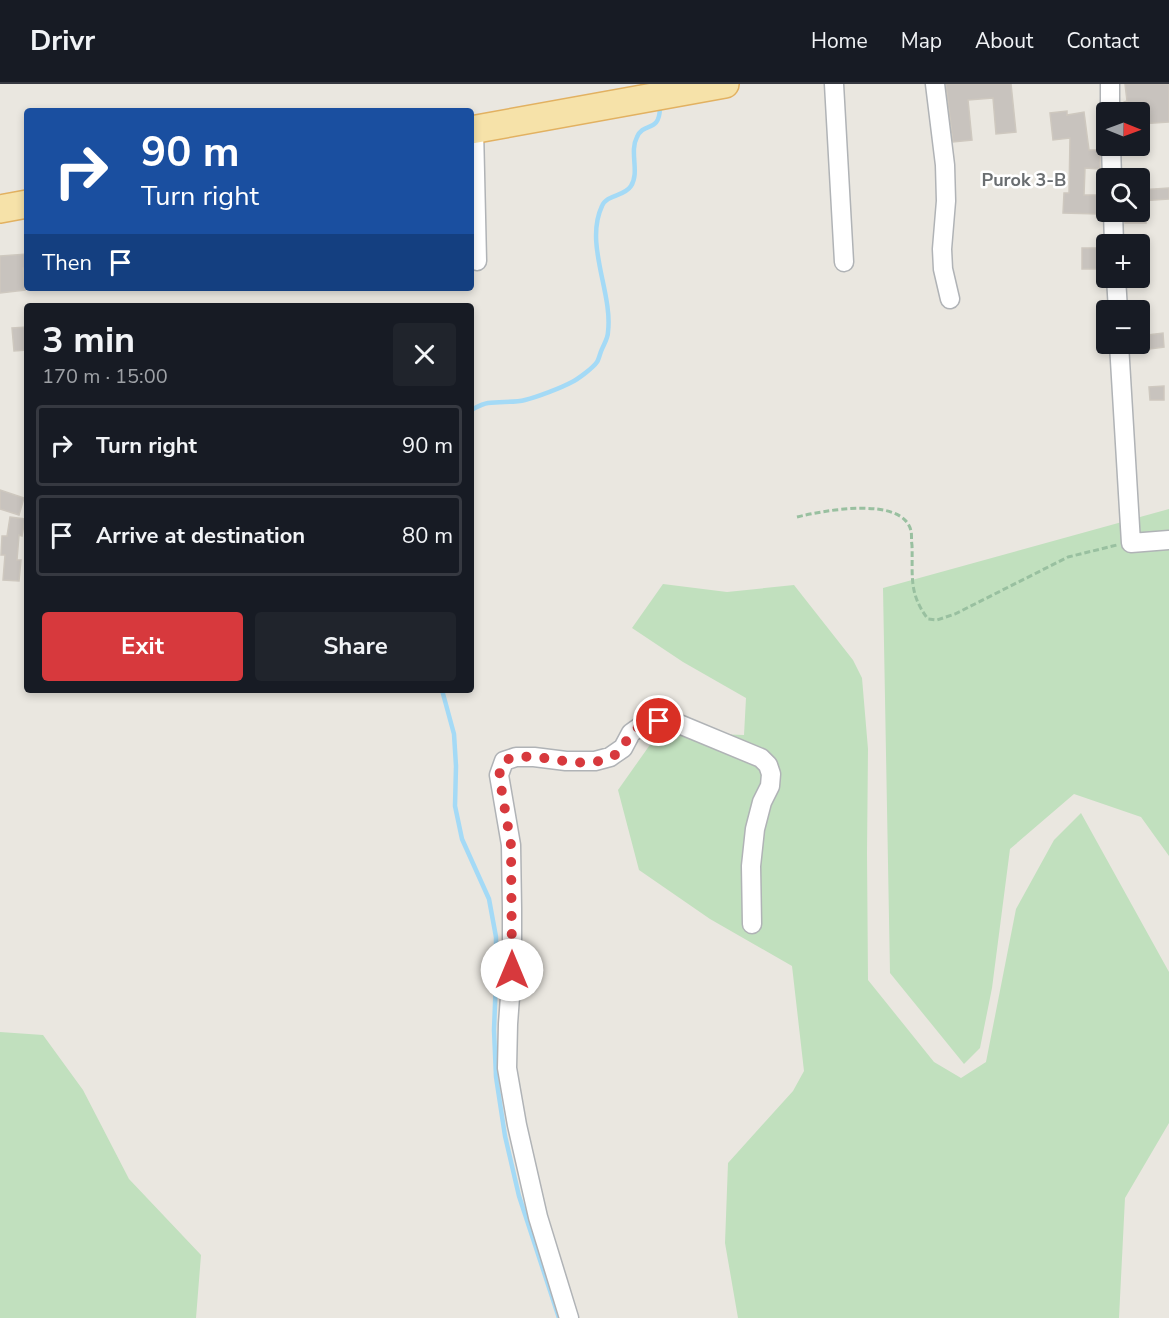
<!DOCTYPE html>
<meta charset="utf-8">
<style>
:root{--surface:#171b24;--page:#20242c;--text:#f1f3f6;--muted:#9ea1a6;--line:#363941;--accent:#d7393d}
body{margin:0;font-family:"Nunito Sans",sans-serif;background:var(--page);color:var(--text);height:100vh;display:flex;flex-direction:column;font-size:22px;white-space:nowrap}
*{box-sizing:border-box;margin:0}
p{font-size:20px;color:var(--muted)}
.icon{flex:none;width:33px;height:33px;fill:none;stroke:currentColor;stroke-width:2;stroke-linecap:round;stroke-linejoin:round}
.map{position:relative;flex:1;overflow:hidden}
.drawer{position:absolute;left:24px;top:219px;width:450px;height:390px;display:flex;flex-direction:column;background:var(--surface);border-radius:6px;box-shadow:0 3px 9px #0003}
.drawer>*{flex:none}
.guide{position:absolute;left:24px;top:24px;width:450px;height:183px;border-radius:6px;box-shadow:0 3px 9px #0003;background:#1a4fa0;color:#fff;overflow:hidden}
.needle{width:39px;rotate:91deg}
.controls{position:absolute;left:1096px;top:18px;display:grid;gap:12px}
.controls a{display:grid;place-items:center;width:54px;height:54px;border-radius:6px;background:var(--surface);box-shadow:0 3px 9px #0003;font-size:30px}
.pin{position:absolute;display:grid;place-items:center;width:51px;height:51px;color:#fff;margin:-26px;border:3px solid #fff;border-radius:50%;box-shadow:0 2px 6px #0007}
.me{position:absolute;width:66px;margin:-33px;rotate:0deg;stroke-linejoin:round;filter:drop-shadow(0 0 4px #0008)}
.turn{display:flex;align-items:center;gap:21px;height:126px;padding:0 18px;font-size:27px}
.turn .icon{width:78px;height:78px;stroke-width:2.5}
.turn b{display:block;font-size:42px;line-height:51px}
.then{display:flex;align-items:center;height:57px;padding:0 18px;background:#0003;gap:12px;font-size:22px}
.round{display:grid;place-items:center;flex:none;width:63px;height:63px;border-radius:6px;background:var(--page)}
.headline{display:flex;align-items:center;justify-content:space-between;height:102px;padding:0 18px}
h1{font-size:36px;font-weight:700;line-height:45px}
.button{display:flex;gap:12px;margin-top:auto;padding:12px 18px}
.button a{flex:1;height:69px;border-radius:6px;background:var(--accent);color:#fff;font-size:24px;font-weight:700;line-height:69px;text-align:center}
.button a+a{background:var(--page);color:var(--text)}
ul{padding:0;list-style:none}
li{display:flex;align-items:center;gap:18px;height:81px;margin:0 12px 9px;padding:0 6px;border:3px solid var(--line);border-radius:6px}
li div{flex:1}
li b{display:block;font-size:22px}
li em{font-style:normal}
header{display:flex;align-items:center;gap:36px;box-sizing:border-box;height:84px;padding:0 30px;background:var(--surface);border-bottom:2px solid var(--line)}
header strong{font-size:28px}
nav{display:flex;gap:33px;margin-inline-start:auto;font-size:21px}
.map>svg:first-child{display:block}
</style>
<header>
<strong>Drivr</strong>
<nav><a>Home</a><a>Map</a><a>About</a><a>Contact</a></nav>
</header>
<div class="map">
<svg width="1169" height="1234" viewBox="0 0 1169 1234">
<rect width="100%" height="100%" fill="#eae7e0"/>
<!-- green -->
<g fill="#c1e0be">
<polygon points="1169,425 1169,772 1141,733 1074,710 1010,765 992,904 980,964 964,980 890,889 883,504"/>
<polygon points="663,500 727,508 794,501 853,576 862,594 868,665 867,769 868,896 934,978 961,994 986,978 1016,825 1054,756 1081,729 1169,888 1169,1039 1125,1114 1119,1234 738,1234 725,1159 728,1079 793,1007 804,987 792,882 710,835 639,786 618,706 659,648 744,651 746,614 683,578 632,544"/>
<polygon points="0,948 43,951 83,1006 129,1095 201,1171 196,1234 0,1234"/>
</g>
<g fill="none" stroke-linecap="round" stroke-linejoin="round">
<!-- stream -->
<g stroke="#a4daf6" stroke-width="4.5">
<path d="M471,326C477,323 482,320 488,319C500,317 513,319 525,316C537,313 561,304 572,298C578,295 593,284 597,278C599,275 600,269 602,265C604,260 608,254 608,248C613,209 584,160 602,122C607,110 624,113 631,102C640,88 629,68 637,53C644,37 659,50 660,24"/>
<polyline points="442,606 454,650 456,682 455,722 462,755 489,815 496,853 496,895 494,946 496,993 505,1052 519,1112 559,1234"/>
</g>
</g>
<!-- building -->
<g fill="#c8c3be" stroke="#cec8bf" stroke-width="1.5">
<polygon points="946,0 1011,0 1016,48 996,50 993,14 968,16 972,56 953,58"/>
<polygon points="1125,0 1169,0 1169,38 1140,40 1140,28 1125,28 1124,18 1127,17"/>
<polygon points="1067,27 1067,31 1084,28 1089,66 1100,66 1100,85 1085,84 1084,111 1098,111 1098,130 1063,129 1064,109 1069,109 1070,54 1053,56 1050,29"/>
<polygon points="1169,104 1169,115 1140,117 1140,106"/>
<polygon points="1124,128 1145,128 1146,139 1125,139"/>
<rect x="1082" y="164" width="16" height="21"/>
<polygon points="27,170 27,184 23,184 25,206 0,209 0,172"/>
<polygon points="27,243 27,266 14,267 12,244"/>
<polygon points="1163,249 1164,263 1150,265 1148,251"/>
<polygon points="1164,302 1164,316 1150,316 1149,303"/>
<polygon points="0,406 24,414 19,431 0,425"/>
<polygon points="10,433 25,435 22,452 19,451 17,476 21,476 19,497 3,496 5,471 1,471 2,452 7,452"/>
</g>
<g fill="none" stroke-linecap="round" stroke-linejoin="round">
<defs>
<g id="street">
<polyline points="834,0 844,178"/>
<polyline points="935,0 945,81 946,117 942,165 943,185 950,215"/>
<polyline points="1110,0 1110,28"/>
<polyline points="474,45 477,177"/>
<polyline points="1111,62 1112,94"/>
<polyline points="1113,128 1114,160"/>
<polyline points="1116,194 1118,226"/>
<polyline points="1119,260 1131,459 1169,456"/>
<polyline points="569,1234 538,1133 517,1041 507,984 508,940 512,886 512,825 511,761 499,691 504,677 516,673 534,673 566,677 595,677 610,673 623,664 631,649 645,639 659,637 679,640 761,674 768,681 771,690 770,702 762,718 755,745 751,782 752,840"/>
</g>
<g id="primary">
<polyline points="471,46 725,0"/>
<polyline points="0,125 27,120"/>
</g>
</defs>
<!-- street casing -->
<use href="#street" stroke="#b0b3b6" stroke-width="21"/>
<!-- primary casing -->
<use href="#primary" stroke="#e2b161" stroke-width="30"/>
<!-- path -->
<path stroke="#99c0a0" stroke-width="3" stroke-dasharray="6 3" stroke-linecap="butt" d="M797,433C821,427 903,411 911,447C912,451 911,456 912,461C913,491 908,509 928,535L937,536L955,530L1068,473L1117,461"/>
<!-- street -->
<use href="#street" stroke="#fff" stroke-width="18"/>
<!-- primary -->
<use href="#primary" stroke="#f6e2a9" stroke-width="27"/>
</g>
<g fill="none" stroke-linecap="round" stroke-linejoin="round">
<!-- route -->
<path stroke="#d7393d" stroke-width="10" stroke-dasharray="0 18" d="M512,886L511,761L499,691L504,677C508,675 513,673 517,673C547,670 580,686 609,674C623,668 623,660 631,650C637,641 648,639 659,637"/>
</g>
<g text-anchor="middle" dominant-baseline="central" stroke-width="5" stroke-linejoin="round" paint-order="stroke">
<!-- neighbourhood labels -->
<g font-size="18" font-weight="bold" fill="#6a6e71" stroke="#fff">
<text x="1024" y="96">Purok 3-B</text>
</g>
</g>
</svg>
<div class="controls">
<a><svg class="needle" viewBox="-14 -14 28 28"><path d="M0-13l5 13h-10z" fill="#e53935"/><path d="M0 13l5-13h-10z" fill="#9ea1a6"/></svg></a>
<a><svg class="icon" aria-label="search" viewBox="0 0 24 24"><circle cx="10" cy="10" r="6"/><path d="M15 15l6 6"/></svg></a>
<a>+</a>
<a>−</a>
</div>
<div class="pin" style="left:659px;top:637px;background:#d93025"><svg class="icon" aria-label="arrive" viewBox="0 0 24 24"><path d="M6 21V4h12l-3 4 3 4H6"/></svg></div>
<svg class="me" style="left:512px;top:886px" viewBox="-20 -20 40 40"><circle r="19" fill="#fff"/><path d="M0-13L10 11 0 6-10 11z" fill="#d7393d"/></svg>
<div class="guide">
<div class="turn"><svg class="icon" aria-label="right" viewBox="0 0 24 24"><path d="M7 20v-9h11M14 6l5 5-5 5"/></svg><div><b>90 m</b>Turn right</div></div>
<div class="then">Then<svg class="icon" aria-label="arrive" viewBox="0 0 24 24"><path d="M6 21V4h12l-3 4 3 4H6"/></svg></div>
</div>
<section class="drawer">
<div class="headline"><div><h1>3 min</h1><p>170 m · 15:00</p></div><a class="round"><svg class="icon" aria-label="close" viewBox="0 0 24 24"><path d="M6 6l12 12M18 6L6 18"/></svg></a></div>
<ul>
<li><svg class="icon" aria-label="right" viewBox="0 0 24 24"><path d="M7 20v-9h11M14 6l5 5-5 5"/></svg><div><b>Turn right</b></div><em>90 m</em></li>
<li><svg class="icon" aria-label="arrive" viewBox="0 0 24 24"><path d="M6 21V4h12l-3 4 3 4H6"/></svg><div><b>Arrive at destination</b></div><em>80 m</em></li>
</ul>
<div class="button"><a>Exit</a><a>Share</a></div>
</section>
</div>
